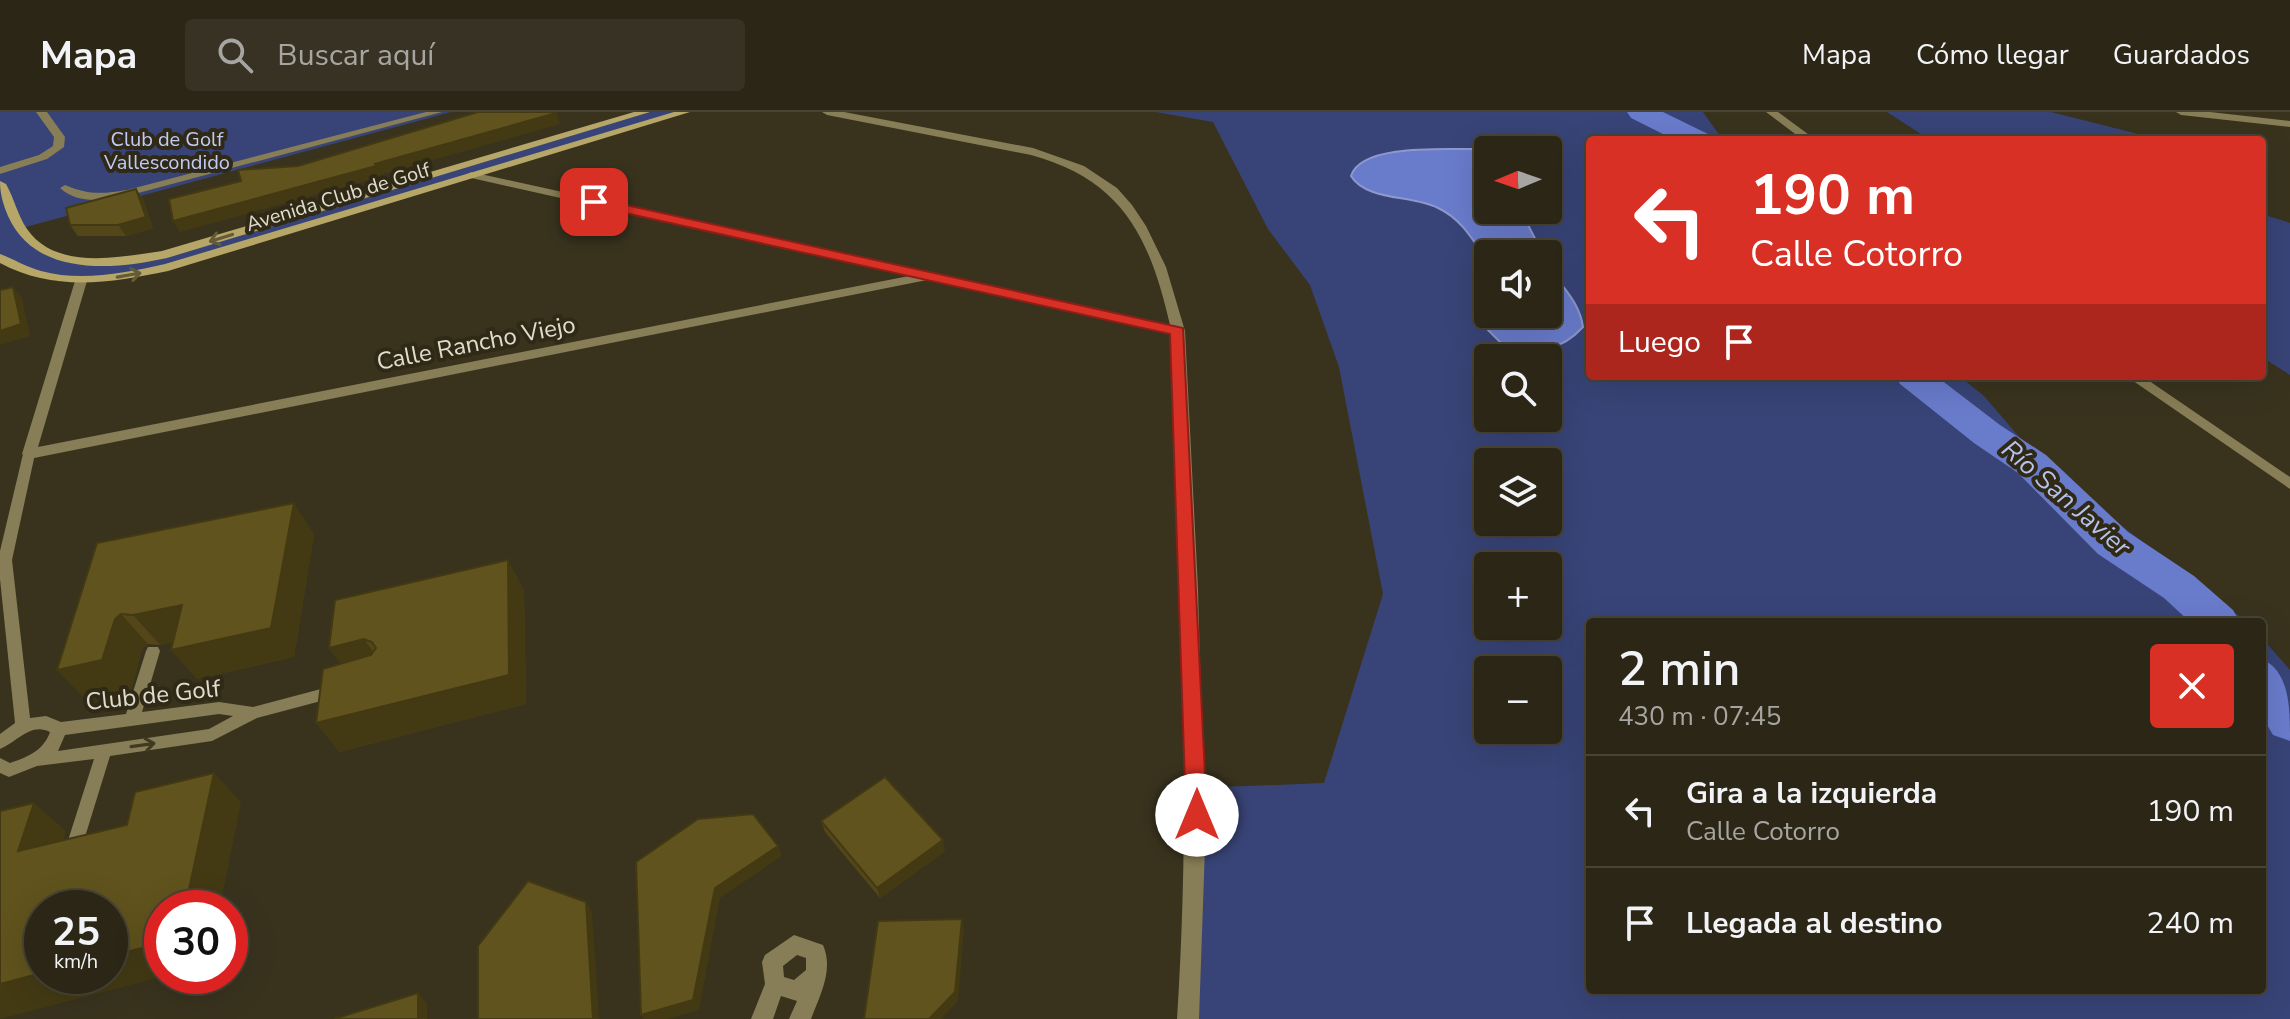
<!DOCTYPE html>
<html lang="es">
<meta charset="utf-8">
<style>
:root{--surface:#2b2616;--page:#373223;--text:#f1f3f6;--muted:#a6a5a1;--line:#474335}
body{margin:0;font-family:"Nunito Sans",sans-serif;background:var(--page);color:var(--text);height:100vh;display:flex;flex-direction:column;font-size:30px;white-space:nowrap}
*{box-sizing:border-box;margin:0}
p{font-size:26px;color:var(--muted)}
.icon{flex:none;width:44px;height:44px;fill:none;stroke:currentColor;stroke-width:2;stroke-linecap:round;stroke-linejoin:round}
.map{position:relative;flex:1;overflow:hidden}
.sheet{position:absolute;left:1586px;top:506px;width:680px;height:376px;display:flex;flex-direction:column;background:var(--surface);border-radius:8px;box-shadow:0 8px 32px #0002,0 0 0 2px var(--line)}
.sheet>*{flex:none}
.banner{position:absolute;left:1586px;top:24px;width:680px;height:244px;border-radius:8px;box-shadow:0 8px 32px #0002,0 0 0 2px var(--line);background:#d93025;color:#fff;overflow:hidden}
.needle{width:52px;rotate:268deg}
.tools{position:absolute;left:1474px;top:24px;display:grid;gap:16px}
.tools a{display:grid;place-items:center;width:88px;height:88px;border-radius:8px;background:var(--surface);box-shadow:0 8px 32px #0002,0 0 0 2px var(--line);font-size:40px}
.speed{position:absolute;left:24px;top:778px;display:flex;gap:16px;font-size:40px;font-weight:700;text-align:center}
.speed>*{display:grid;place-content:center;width:104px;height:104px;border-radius:50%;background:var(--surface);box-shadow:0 8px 32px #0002,0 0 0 2px var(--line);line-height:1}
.speed small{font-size:20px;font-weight:400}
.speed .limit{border:12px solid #d22;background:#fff;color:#111}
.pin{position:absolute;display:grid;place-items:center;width:68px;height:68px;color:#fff;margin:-34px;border-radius:16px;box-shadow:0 4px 12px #0006}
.me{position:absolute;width:88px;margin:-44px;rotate:0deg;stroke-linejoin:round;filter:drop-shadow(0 0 6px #0008)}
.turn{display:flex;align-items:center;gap:28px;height:168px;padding:0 32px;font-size:36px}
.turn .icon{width:104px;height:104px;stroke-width:2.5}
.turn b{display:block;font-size:56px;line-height:68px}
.then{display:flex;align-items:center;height:76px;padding:0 32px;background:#0003;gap:16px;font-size:30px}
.round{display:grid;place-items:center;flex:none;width:84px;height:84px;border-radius:8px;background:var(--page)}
.summary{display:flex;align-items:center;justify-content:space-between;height:136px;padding:0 32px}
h1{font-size:48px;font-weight:600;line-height:60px}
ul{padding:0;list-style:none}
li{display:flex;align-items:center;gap:24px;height:112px;padding:0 32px;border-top:2px solid var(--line)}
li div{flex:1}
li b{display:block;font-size:30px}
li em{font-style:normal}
header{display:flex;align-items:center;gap:48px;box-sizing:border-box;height:112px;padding:0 40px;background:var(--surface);border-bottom:2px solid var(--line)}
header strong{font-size:38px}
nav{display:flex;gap:44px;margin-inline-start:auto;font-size:28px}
.search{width:560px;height:72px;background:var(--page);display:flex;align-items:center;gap:20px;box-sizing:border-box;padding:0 28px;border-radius:8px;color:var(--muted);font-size:30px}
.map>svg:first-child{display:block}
</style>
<header>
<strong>Mapa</strong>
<div class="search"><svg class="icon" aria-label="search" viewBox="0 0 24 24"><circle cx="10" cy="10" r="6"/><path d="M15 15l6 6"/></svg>Buscar aquí</div>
<nav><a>Mapa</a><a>Cómo llegar</a><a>Guardados</a></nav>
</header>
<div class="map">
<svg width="2290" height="907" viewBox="0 0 2290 907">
<rect width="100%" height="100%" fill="#39331e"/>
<!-- green -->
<g fill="#384477" fill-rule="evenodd">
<polygon points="0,0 451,0 22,116 44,139 73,148 163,143 645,0 685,0 129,164 50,166 0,146"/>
<path d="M1156,0H1703L1723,28H1590V264H1959L1984,284L2045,355L2247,510H1590V878H2262V526L2290,558V907H1188L1197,676L1324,671L1383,482L1339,255L1310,173L1268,117L1213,10ZM1488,38H1548V98H1488ZM1488,142H1548V202H1488ZM1488,246H1548V306H1488ZM1488,350H1548V410H1488ZM1488,454H1548V514H1488ZM1488,558H1548V618H1488Z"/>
<polygon points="1887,0 2051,0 2162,28 1930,28"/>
<polygon points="2262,102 2290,111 2290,263 2262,245"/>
</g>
<!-- water -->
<path fill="#697bcb" stroke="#8d98cc" stroke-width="2" d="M1483,37L1504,38H1488V98H1529L1527,111L1543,142H1488V202H1548V152C1560,175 1579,187 1583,215C1558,242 1539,238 1504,234L1481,211L1477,193L1482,141C1470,123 1458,105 1438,96C1413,83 1366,89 1351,64C1361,30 1453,38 1483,37Z"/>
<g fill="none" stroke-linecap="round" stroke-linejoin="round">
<!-- river -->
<g fill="#697bcb" fill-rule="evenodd">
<polygon points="1627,0 1663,0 1708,22 1712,28 1675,28 1631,6"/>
<polygon points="1895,264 1936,264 2000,313 2046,343 2128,420 2194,464 2233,498 2240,510 2190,510 2164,486 2098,442 2018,361 1974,331 1900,272"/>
<path d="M2262,547C2290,560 2290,596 2290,629L2273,623L2262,604Z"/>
</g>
<!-- lane -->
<g fill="#877d56" fill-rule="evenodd">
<path d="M426,0H442L127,84C104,88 79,93 60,76L65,73C89,83 101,82 127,78Z"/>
<path d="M29,338L35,342L12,448L30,606L46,604L61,610L126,602L146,539L148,535H158L160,539L142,600L219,590L253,595L336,573L341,575L344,579L341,583L336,585L257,606L212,629L110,644L80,741L78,746L72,748L66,746L64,741L94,647L37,654L9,665L0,661V646L10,651C28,645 44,638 50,620C31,610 17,630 0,637V622L15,611L0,467V439L23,342ZM219,602L233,604L209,617L58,639L65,623Z"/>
</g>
<!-- street -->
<g fill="#877d56" fill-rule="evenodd">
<polygon points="36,0 47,0 65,25 64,35 47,47 0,62 0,55 39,43 53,34 54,25"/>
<path d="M822,0H844L1033,36L1084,54L1117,76L1132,93L1146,114L1166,155L1185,219L1198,477L1205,735L1199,907H1177C1192,678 1180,450 1171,222L927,168L29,347L22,342L75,169L81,165L87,169L38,335L909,164L467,65L465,63L471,60L1170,213C1150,126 1123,68 1031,43L827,3Z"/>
<polygon points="1766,0 1778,0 1816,28 1803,28"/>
<polygon points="2176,0 2210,0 2290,9 2290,15 2181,3"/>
<polygon points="2126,264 2142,264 2290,365 2290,377"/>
<path d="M794,823L823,833C834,858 820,883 811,907H789L797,889L781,884L773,907H751L765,872L762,850L765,843ZM797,843L806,846V858L794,868L784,865L783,854Z"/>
</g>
<!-- secondary -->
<g fill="#b6a667" fill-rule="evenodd">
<path d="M634,0H650L167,146C113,158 35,165 8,104C3,92 0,82 0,69L6,72C14,86 18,104 27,117C56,159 120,145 162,139Z"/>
<path d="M674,0H690L168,159C110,171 54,180 0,151V142C14,147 26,155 41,159C81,170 125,161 165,152Z"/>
</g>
</g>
<!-- wall -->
<g fill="#534719">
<polygon points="136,77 143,87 153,116 126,124 78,124 70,113"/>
<polygon points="314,422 294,545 197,567 173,530 160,533 148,532 142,537 131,578 86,588 97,431"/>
<polygon points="524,478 526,592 339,640 341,552 329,536"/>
<polygon points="821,709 945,739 880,786 825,720"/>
</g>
<!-- shaded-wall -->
<g fill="#433a14">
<polygon points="556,1 560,12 380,63 381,65 180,120 173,109"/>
<polygon points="136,77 143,87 153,116 126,124 118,113"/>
<polygon points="13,175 22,186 30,224 0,233 0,219"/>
<polygon points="294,391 314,422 294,545 197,567 171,538"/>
<polygon points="508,448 524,478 526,592 339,640 316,611"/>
<polygon points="182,493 207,523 160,533 133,503"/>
<polygon points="121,502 148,532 142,537 131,578 86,588 57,558"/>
<polygon points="364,527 385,557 351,566 329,536"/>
<polygon points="214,661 241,690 220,796 185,796"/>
<polygon points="34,691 66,719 52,767 18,739"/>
<polygon points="943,728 945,739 880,786 877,776"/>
<polygon points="778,734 782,744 720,786 699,898 667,907 643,907 641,903 715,776"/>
<polygon points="586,790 592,800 599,907 593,907"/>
<polygon points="962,807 964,817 958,889 941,907 929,907"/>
<polygon points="162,831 162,864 165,864 0,907 0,872 42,861 42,864 110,864 110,844"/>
<polygon points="418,881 427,891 427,907 418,907"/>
</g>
<!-- building -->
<g fill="#60531d" stroke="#433a14" stroke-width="2">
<polygon points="478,0 555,0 556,1 375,52 376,54 173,109 169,87 241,69 238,58 298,54"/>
<polygon points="136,77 146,105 118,113 70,113 66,96"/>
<polygon points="13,175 21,212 0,219 0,178"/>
<polygon points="294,391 271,516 171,538 182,493 133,503 121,502 115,507 102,548 57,558 97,431"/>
<polygon points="508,448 509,563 316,611 323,557 371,543 376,536 372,530 364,527 329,536 335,488"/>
<polygon points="214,661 185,796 162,796 162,831 110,844 110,796 42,796 42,861 0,872 0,699 34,691 18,739 127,713 135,680"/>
<polygon points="885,665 943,728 877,776 821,709"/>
<polygon points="753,702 778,734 715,776 693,888 641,903 636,750 698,707"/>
<polygon points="528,769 586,790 593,907 478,907 478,834"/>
<polygon points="962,807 955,880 929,907 864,907 878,809"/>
<polygon points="418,881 418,907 334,907"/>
</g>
<!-- one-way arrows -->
<defs><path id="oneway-shaft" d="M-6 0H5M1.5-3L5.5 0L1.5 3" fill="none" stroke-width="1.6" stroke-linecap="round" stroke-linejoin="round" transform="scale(2)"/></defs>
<g stroke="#655b36">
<use href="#oneway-shaft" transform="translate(221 126) rotate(163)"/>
<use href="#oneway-shaft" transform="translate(129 163) rotate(-10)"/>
</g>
<use stroke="#413a22" href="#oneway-shaft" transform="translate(143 633) rotate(-8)"/>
<!-- route -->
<polygon fill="#d93025" stroke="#8d1f18" stroke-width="2" points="594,86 1183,216 1207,703 1204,709 1197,712 1189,709 1186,703 1170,222 589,93 587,90"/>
<g text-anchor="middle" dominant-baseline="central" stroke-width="8" stroke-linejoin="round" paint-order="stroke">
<!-- far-park labels -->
<g font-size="20" fill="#c0ccf7" stroke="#2f2915">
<text x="167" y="27">Club de Golf<tspan x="167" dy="23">Vallescondido</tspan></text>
</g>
<!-- far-street labels -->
<g font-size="20" fill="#e0ddd0" stroke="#2f2915">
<text transform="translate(338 85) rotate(-17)">Avenida Club de Golf</text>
</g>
<!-- street labels -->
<g font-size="24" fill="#e0ddd0" stroke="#2f2915">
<text transform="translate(476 231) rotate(-11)">Calle Rancho Viejo</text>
<text transform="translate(153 583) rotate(-6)">Club de Golf</text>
</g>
<!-- water labels -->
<g font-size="26" font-style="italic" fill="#b5c2ec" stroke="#2f2915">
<text transform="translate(2066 386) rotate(41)">Río San Javier</text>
</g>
</g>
</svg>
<div class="tools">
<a><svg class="needle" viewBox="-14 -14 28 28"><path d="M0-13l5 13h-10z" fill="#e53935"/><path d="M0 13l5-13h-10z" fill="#a6a5a1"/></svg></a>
<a><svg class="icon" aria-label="sound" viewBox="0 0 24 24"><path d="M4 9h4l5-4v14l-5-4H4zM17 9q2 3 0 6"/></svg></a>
<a><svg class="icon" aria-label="search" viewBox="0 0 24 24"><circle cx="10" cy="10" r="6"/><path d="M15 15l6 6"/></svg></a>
<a><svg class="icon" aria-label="layers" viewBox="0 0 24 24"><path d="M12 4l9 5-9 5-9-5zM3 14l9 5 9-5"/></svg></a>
<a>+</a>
<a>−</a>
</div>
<div class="speed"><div>25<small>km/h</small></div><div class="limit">30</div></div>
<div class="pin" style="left:594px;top:90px;background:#d93025"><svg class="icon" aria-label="arrive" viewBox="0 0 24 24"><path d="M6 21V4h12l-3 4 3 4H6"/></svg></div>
<svg class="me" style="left:1197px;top:703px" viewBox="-20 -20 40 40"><circle r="19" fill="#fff"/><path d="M0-13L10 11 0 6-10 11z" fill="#d93025"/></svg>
<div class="banner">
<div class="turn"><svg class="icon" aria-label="left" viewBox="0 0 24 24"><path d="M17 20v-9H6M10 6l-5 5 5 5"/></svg><div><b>190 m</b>Calle Cotorro</div></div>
<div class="then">Luego<svg class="icon" aria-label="arrive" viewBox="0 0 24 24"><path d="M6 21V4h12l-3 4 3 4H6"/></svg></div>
</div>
<section class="sheet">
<div class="summary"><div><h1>2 min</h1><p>430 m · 07:45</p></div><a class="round" style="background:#d93025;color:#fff"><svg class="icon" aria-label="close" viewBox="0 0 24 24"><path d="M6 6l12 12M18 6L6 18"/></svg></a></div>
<ul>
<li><svg class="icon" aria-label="left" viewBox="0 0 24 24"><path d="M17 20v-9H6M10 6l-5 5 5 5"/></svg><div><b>Gira a la izquierda</b><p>Calle Cotorro</p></div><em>190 m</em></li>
<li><svg class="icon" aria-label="arrive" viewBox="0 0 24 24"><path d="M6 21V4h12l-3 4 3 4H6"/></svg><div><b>Llegada al destino</b></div><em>240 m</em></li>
</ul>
</section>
</div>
